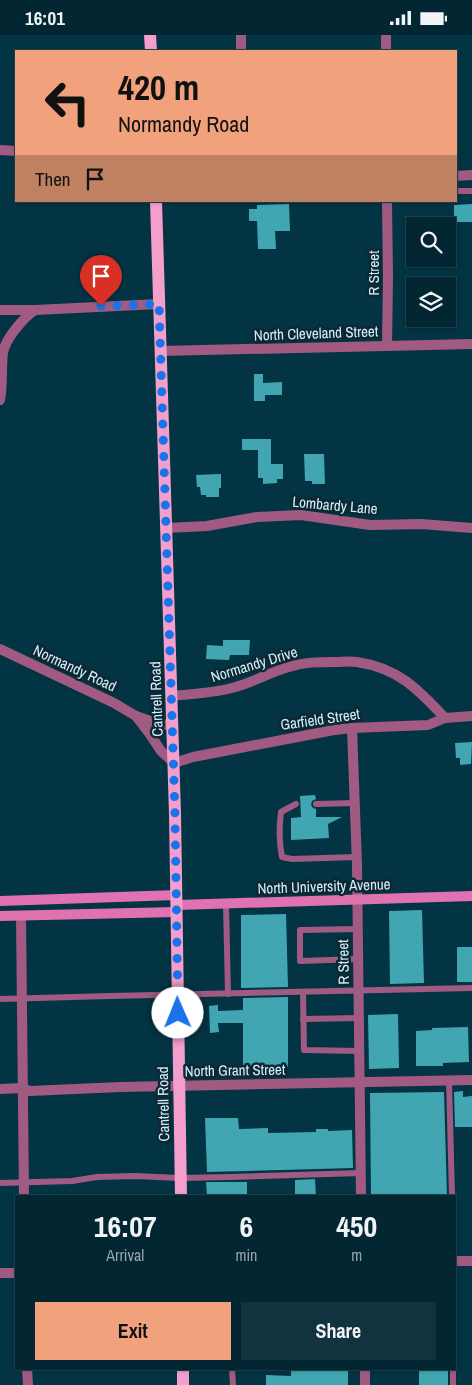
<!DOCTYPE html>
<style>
:root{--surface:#022733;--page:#10333f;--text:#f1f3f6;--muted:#96a5ac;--line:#23444e;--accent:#f1a17b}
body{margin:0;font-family:"Archivo Narrow",sans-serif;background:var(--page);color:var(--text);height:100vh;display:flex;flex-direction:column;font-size:19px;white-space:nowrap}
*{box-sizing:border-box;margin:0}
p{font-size:16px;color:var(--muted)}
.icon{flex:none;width:28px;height:28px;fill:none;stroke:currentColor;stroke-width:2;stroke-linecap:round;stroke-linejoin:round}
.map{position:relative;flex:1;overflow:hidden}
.panel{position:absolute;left:15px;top:1160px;width:441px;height:175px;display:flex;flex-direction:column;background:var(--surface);border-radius:0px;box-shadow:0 1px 4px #0004,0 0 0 1px var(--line)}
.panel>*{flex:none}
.top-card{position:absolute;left:15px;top:15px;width:442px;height:152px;border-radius:0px;box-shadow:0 1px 4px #0004,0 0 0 1px var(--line);background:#f1a17b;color:#111;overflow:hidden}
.fabs{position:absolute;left:406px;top:182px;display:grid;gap:10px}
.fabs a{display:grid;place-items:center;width:50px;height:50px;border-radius:0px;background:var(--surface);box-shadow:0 1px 4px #0004,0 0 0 1px var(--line);font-size:25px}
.pin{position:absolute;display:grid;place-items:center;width:42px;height:42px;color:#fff;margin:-51px -21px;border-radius:50% 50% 50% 0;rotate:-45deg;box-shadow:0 0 5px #0007}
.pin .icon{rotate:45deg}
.me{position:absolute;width:55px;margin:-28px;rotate:359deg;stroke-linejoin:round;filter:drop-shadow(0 0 4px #0008)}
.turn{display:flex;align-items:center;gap:18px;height:105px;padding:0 20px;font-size:22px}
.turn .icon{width:65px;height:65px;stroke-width:2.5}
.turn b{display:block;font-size:35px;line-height:42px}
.then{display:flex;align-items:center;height:48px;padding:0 20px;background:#0003;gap:10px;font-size:19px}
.eta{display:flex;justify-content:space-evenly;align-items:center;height:85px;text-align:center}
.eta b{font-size:30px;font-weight:800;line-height:35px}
.primary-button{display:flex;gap:10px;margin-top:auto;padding:10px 20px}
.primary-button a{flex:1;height:58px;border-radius:0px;background:var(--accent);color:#111;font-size:20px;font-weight:800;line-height:58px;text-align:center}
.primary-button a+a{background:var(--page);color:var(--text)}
.status{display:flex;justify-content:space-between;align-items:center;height:35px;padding:0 25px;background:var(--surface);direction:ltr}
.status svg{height:14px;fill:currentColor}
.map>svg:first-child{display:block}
</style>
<div class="status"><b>16:01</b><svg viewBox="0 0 49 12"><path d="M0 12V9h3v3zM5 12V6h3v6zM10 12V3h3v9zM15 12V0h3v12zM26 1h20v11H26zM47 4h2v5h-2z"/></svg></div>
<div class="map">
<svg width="472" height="1350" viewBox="0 0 472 1350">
<rect width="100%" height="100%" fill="#033444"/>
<!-- building -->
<g fill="#41a6b2">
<polygon points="289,169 290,196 275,196 276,214 258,214 257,186 249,186 249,174 257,174 257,170"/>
<polygon points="472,169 472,187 454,187 454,170"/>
<polygon points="254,339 263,339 263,348 282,347 282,360 265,360 265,366 254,366"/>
<polygon points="242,404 271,404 271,429 283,429 283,444 277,444 277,448 263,449 263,443 258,443 258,415 242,415"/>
<polygon points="304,419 324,419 325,449 312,449 312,446 305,446"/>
<polygon points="221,439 221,453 219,453 219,462 206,462 206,460 201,460 200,452 197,452 196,440"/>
<polygon points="223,605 250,605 249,620 230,620 229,625 206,624 207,610 223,611"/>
<polygon points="472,707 471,729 460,730 460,723 456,723 455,708"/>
<polygon points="315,760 316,764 312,766 311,770 313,773 316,774 316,782 342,782 328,789 329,803 291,805 291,783 301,782 300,761"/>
<polygon points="422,875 424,948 390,949 389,876"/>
<polygon points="286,879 288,952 241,953 241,880"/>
<rect x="457" y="912" width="15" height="35"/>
<polygon points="288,962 288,1032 243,1032 243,988 218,988 219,997 210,998 209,971 218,970 218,976 243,975 243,963"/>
<polygon points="398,979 399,1033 369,1034 368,980"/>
<polygon points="468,992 469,1027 443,1028 443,1031 416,1031 416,996 432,995 432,993"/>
<polygon points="463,1056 463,1062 472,1061 472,1092 455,1092 454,1057"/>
<polygon points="444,1057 447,1161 371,1161 370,1058"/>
<polygon points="205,1083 238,1083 239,1094 268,1093 268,1098 316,1097 316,1094 328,1094 328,1096 352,1095 353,1133 207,1137"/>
<polygon points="315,1144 316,1161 295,1161 295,1145"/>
<polygon points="206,1147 247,1147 247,1161 207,1161"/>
<polygon points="291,1334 348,1334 348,1350 266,1350 266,1340 291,1341"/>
<rect x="419" y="1334" width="29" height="16"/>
</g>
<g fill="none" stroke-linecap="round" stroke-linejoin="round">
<!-- lane -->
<g stroke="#a15b82" stroke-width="6">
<polyline points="456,156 472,156"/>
<path d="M296,769L281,777C279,792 279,807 282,822L292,824L357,822"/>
<polyline points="316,769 355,768"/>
<polyline points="226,869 228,959"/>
<polyline points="358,894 300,895 300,926 358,924"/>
<polyline points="303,957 304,1015 359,1016"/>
<polyline points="0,964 110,961 472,953"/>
<polyline points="303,984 359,983"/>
<polyline points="449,1045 452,1161"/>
<polyline points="0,1148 72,1146 97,1142 134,1141 180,1143 231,1142 361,1138"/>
<polyline points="232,1334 233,1350"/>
<polyline points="453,1334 453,1350"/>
</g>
<!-- street -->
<g stroke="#a15b82" stroke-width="10">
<polyline points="386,0 386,16"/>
<polyline points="241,16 241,0"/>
<polyline points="0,115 16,116"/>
<polyline points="456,141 472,140"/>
<polyline points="0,275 35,275 159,269"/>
<polyline points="387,311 388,242 387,166"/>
<polyline points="160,316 472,309"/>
<path d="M0,365C3,349 1,334 3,318C5,304 24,282 35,275"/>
<polyline points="166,493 207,491 257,482 301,480 370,490 421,489 472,493"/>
<polyline points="0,614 114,668 136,681 156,688 173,691"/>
<path d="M172,661C192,659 212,658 232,653C252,648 270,637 289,632C304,627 319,627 334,627C342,627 350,626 357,627C398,633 418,654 445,683"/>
<polyline points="136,681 149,698 161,716 174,728 193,722 334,695 352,693 428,690 445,683 472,681"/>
<polyline points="352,693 357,830 361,1161"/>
<polyline points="21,881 24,1161"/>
<polyline points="0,1054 22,1053 30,1056 120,1052 472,1045"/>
<polyline points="455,1226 472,1226"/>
<polyline points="0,1238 16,1238"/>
<polyline points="27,1334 28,1350"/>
<polyline points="365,1334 365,1350"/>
</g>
<!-- secondary -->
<g stroke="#e172b1" stroke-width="10">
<polyline points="0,866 177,860"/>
<polyline points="177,870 472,861"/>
<polyline points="0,881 177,877"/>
</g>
<!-- primary -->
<g stroke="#f49ecc" stroke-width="12">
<polyline points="150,0 151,16"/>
<polyline points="156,166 175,779 181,1161"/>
<polyline points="183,1334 183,1350"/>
</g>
</g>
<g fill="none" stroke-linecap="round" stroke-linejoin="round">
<!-- route -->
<polyline stroke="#1a73e8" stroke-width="9" stroke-dasharray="0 16.2" points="101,271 159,269 175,779 178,978"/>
</g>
<g text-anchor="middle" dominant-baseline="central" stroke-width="5" stroke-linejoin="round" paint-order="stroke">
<!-- street labels -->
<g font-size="15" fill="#d0effd" stroke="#0e2833">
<text transform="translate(373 238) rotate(-90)">R Street</text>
<text transform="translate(316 298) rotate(-2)">North Cleveland Street</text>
<text transform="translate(335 470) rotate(5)">Lombardy Lane</text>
<text transform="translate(254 629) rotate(-17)">Normandy Drive</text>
<text transform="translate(75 633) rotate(25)">Normandy Road</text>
<text transform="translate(156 664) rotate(-92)">Cantrell Road</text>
<text transform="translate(320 684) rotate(-8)">Garfield Street</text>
<text transform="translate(324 851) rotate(-2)">North University Avenue</text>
<text transform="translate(343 927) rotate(-91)">R Street</text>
<text transform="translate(235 1035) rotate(-1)">North Grant Street</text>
<text transform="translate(163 1069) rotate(-91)">Cantrell Road</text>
</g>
</g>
</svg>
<div class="fabs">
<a><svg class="icon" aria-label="search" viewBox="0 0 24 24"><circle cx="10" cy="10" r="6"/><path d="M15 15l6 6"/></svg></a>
<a><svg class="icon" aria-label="layers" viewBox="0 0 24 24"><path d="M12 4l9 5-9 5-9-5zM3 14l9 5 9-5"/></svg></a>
</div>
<div class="pin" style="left:101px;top:271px;background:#d93025"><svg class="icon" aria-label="arrive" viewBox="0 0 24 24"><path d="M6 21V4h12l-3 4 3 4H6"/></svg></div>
<svg class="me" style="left:178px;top:978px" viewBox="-20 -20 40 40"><circle r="19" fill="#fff"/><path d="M0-13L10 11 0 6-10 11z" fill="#1a73e8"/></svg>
<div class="top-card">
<div class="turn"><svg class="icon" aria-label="left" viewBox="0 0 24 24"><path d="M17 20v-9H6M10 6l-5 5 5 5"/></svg><div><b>420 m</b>Normandy Road</div></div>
<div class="then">Then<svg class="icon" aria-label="arrive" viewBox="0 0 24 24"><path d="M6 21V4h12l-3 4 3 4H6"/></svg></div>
</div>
<section class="panel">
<div class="eta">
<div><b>16:07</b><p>Arrival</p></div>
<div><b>6</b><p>min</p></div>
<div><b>450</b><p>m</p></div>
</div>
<div class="primary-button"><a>Exit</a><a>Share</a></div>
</section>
</div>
